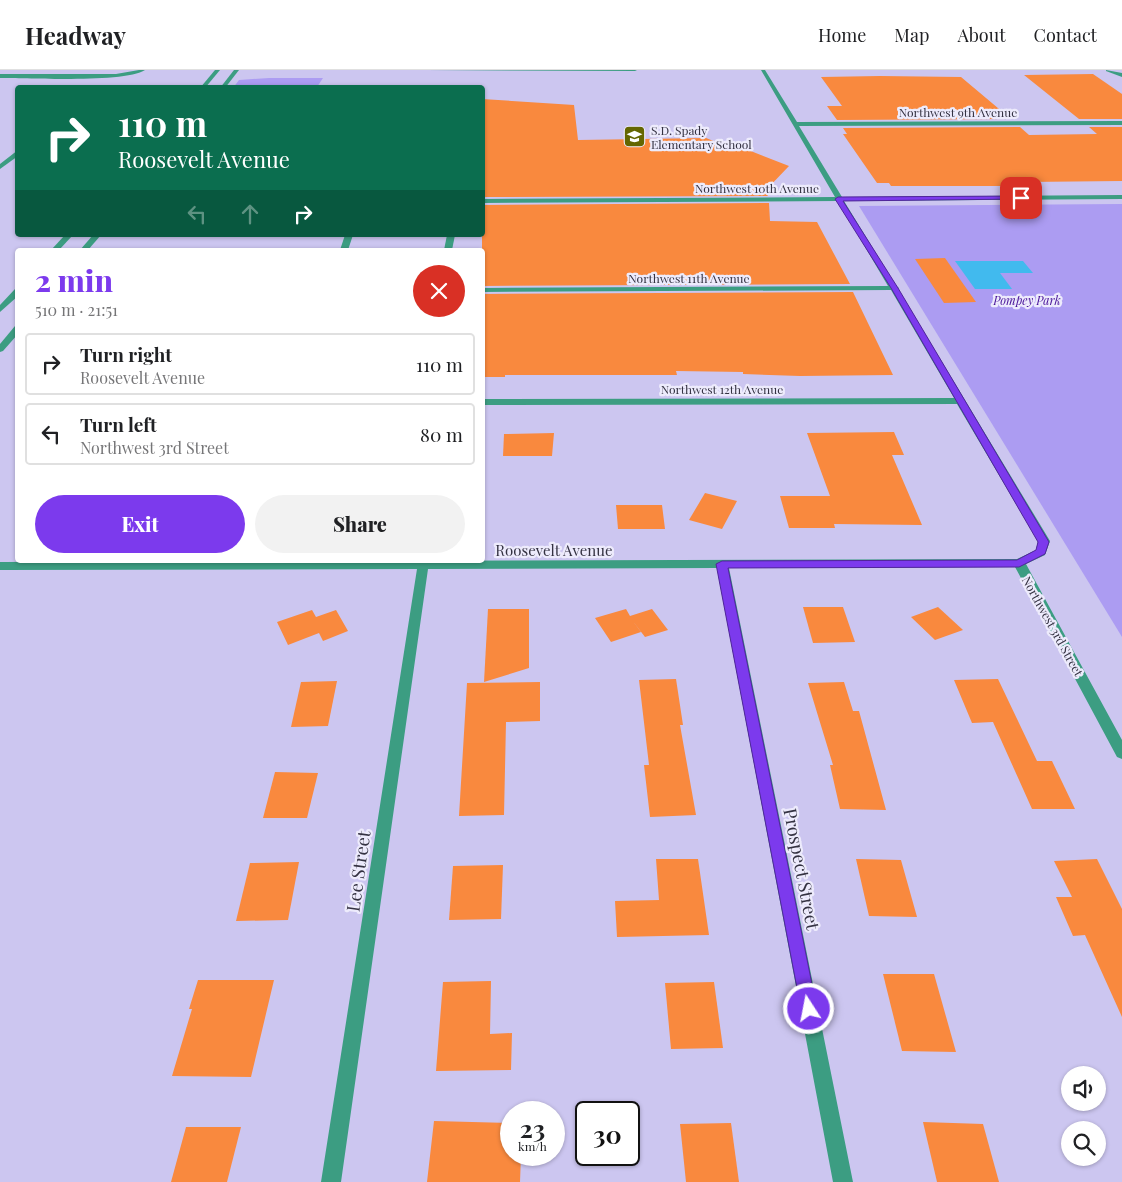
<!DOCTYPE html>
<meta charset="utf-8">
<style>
:root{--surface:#fff;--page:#f2f2f2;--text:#202124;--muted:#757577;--line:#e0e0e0;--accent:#7c3aed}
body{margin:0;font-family:"Playfair Display",serif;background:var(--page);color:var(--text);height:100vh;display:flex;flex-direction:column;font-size:19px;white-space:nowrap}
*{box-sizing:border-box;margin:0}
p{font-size:16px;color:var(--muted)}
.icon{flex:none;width:28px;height:28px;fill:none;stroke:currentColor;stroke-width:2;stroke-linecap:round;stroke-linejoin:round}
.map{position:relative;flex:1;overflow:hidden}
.details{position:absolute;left:15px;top:178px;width:470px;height:315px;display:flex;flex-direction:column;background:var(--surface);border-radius:5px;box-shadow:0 1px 4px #0004}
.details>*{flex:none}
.top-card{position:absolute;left:15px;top:15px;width:470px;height:152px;border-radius:5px;box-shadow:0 1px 4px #0004;background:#0b6e4f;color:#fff;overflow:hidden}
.fabs{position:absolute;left:1061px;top:996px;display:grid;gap:10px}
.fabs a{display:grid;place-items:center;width:45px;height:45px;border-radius:50%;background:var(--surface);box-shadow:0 1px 4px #0004;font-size:25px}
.speed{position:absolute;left:500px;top:1031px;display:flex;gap:10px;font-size:25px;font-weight:700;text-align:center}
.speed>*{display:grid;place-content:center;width:65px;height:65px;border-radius:50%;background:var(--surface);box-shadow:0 1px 4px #0004;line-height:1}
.speed small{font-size:12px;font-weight:400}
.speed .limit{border:2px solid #111;border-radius:8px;background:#fff;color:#111}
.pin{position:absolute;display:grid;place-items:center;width:42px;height:42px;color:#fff;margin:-21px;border-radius:10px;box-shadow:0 2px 8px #0006}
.me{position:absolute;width:55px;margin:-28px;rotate:349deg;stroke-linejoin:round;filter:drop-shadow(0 0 4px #0008)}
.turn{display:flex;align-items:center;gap:18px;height:105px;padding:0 20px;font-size:22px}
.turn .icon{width:65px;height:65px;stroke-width:2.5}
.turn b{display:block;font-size:35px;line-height:42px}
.lanes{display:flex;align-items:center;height:48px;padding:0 20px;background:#0003;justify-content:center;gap:25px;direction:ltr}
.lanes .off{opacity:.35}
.round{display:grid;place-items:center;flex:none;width:52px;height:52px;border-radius:26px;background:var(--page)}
.summary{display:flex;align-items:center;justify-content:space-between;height:85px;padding:0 20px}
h1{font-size:30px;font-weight:800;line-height:38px;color:var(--accent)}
.primary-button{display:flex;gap:10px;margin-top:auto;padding:10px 20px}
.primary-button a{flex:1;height:58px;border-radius:30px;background:var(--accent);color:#fff;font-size:20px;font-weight:800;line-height:58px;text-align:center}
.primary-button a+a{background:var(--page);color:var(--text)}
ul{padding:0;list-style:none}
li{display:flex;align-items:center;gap:15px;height:62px;margin:0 10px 8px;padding:0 10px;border:2px solid var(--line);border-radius:5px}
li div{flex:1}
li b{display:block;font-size:19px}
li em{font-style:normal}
header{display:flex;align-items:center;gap:30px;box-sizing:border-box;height:70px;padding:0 25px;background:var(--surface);border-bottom:1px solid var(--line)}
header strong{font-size:24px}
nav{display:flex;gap:28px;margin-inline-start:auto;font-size:18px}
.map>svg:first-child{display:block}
</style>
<header>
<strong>Headway</strong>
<nav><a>Home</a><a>Map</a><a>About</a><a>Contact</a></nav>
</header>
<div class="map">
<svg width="1122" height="1112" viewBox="0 0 1122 1112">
<rect width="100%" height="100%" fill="#ccc6f0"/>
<!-- green -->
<g fill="#ac9cf2">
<polygon points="269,8 323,8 317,17 233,18 239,10"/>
<polygon points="1122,134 1122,567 859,136"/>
</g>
<!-- water -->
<polygon fill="#41baee" points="955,191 1023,191 1033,203 1000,203 1012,219 975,219"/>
<!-- building -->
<g fill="#f9893e">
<polygon points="1093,4 1122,24 1122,49 1079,49 1024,5"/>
<polygon points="880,6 961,7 1011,49 837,50 827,36 842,36 821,7"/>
<polygon points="482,29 574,35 578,70 706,68 731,78 738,76 789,96 767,119 768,126 482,127"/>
<polygon points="1020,57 1029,65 1097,64 1089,57 1122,57 1122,111 1026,112 1027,114 1001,114 1003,116 891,116 889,113 877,113 843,64 847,64 843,58"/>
<polygon points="769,133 770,151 817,152 850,214 482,216 482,135"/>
<polygon points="945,188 976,232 944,233 915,189"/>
<polygon points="853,222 893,305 800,306 743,304 743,302 676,301 677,305 505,305 505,307 482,307 482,224"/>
<polygon points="894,362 904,385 892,385 922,455 834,454 835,458 789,458 780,426 830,426 807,363"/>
<polygon points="554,363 552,386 503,386 504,364"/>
<polygon points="705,423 737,431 722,459 689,450"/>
<polygon points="616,435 662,435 665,459 618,459"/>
<polygon points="803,537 843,537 855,572 813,573"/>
<polygon points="938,537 963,560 935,570 911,547"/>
<polygon points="488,539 529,539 529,598 484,612"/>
<polygon points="626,539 630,546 652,539 668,560 645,567 632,550 641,562 611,572 595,548"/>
<polygon points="312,540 316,547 336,540 348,561 323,571 319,563 288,575 277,552"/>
<polygon points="676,609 683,655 680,655 696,745 650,747 644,695 649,695 639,610"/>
<polygon points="998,609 1037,691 1052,691 1075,739 1032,739 993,652 972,653 954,610"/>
<polygon points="337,611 328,656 291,657 301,612"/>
<polygon points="540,612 540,651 506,652 504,745 459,746 467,613"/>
<polygon points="844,612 853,641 859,641 886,740 840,739 830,695 833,695 808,613"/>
<polygon points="275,702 318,703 307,748 263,748"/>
<polygon points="656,789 698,789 709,865 617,867 615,831 659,830"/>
<polygon points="856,789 901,790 917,847 869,846"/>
<polygon points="1097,789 1122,839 1122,947 1085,865 1073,866 1056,827 1072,827 1054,791"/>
<polygon points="299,792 288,850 236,851 250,793"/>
<polygon points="503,795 501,849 449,850 453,796"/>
<polygon points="883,904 934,904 956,982 902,981"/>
<polygon points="198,910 274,910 251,1007 172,1006 192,939 189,939"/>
<polygon points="491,911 490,964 512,963 511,1000 436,1001 443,912"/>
<polygon points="714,912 723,978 671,979 665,913"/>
<polygon points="434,1051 511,1053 511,1085 521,1085 520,1112 427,1112"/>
<polygon points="923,1052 983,1054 999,1112 937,1112"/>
<polygon points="731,1053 739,1112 686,1112 680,1054"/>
<polygon points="186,1057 241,1057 227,1112 171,1112"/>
</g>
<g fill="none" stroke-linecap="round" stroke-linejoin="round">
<!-- minor -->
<g fill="#3c9d82" fill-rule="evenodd">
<path d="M139,0H145C126,13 29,8 0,8V4H116Z"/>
<polygon points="215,0 220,0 205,18 200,18"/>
<polygon points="234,0 239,0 225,18 220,18"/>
<polygon points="427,0 637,0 635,1"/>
<polygon points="761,0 765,0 797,52 1122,51 1122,55 799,56 842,127 1122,125 1122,129 844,131 896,216 899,218 898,219 1050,471 1045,485 1026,494 1122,670 1122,689 1117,687 1015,497 729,498 853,1112 833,1112 717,498 428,499 341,1112 321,1112 417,499 0,500 0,492 1017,489 1036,480 1038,471 957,334 482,335 482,329 954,328 891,220 482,222 482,218 888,216 838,131 482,133 482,129 835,127"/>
<polygon points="1106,0 1122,3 1122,7 1106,1"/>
<polygon points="18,80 18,86 0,99 0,94"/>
<polygon points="65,165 73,165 59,180 51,180"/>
<polygon points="93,165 101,165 88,180 80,180"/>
<polygon points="345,165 353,165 348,180 340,180"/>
<polygon points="447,165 455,165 452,180 444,180"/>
<polygon points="15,219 18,219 18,226 0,242 0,235"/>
<polygon points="15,256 18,256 18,264 3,281 0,282 0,274"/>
</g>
</g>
<!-- route -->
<polygon fill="#7c3aed" stroke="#51269a" points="1021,126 1023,129 843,131 898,218 1049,472 1045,484 1019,497 728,498 817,939 815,944 809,947 803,944 801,939 716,494 722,491 1017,490 1036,480 1038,472 891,218 835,129 838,127"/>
<!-- icons -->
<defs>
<symbol id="school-square" viewBox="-11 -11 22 22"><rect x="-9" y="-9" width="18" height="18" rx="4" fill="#646601" stroke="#edebfc"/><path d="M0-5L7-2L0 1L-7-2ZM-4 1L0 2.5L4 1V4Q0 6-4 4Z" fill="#fff"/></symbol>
</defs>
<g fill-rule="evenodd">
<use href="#school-square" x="622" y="54" width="25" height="25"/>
</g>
<g text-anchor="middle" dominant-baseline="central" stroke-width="4.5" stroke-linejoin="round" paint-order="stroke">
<!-- far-street labels -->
<g font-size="12" fill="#343242" stroke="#edebfc">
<text x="958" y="42">Northwest 9th Avenue</text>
<text x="757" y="118">Northwest 10th Avenue</text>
<text x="689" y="208">Northwest 11th Avenue</text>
<text x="722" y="319">Northwest 12th Avenue</text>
<text transform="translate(1053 556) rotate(61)">Northwest 3rd Street</text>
</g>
<!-- far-poi labels -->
<g font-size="12" fill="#343242" stroke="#edebfc" text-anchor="start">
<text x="651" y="60">S.D. Spady<tspan x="651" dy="14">Elementary School</tspan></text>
</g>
<!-- far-park labels -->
<g font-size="12" font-style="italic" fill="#471198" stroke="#edebfc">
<text x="1027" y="230">Pompey Park</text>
</g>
<!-- street labels -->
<g font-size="15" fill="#343242" stroke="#edebfc">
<text x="554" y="480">Roosevelt Avenue</text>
</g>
<!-- near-street labels -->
<g font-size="18" fill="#343242" stroke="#edebfc">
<text transform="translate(802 799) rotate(79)">Prospect Street</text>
<text transform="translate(358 801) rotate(-82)">Lee Street</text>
</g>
</g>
</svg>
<div class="fabs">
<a><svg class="icon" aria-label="sound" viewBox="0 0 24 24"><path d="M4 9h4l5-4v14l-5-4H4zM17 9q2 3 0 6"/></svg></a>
<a><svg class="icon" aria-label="search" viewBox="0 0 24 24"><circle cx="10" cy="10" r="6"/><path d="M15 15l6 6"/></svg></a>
</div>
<div class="speed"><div>23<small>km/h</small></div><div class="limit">30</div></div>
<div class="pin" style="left:1021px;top:128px;background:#d93025"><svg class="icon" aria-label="arrive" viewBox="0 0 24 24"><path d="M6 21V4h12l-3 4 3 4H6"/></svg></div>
<svg class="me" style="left:809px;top:939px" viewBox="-20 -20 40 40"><circle r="17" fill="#7c3aed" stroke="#fff" stroke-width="3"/><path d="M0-11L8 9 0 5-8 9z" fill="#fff"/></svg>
<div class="top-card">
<div class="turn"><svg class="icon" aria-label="right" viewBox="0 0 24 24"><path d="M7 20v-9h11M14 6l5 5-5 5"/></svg><div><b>110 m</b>Roosevelt Avenue</div></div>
<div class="lanes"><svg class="icon off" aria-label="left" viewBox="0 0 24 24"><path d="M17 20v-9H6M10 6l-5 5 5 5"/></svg><svg class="icon off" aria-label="ahead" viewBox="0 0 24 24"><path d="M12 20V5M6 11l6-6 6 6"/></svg><svg class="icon" aria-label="right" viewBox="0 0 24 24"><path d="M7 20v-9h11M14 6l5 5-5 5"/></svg></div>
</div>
<section class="details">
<div class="summary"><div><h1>2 min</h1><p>510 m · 21:51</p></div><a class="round" style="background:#d93025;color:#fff"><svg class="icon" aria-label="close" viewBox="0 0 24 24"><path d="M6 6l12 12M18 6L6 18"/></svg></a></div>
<ul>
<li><svg class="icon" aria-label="right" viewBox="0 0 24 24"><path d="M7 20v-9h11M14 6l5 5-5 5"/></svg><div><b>Turn right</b><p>Roosevelt Avenue</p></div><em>110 m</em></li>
<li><svg class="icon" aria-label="left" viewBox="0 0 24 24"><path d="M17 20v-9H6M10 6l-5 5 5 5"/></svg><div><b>Turn left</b><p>Northwest 3rd Street</p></div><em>80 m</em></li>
</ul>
<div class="primary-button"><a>Exit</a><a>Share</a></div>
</section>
</div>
